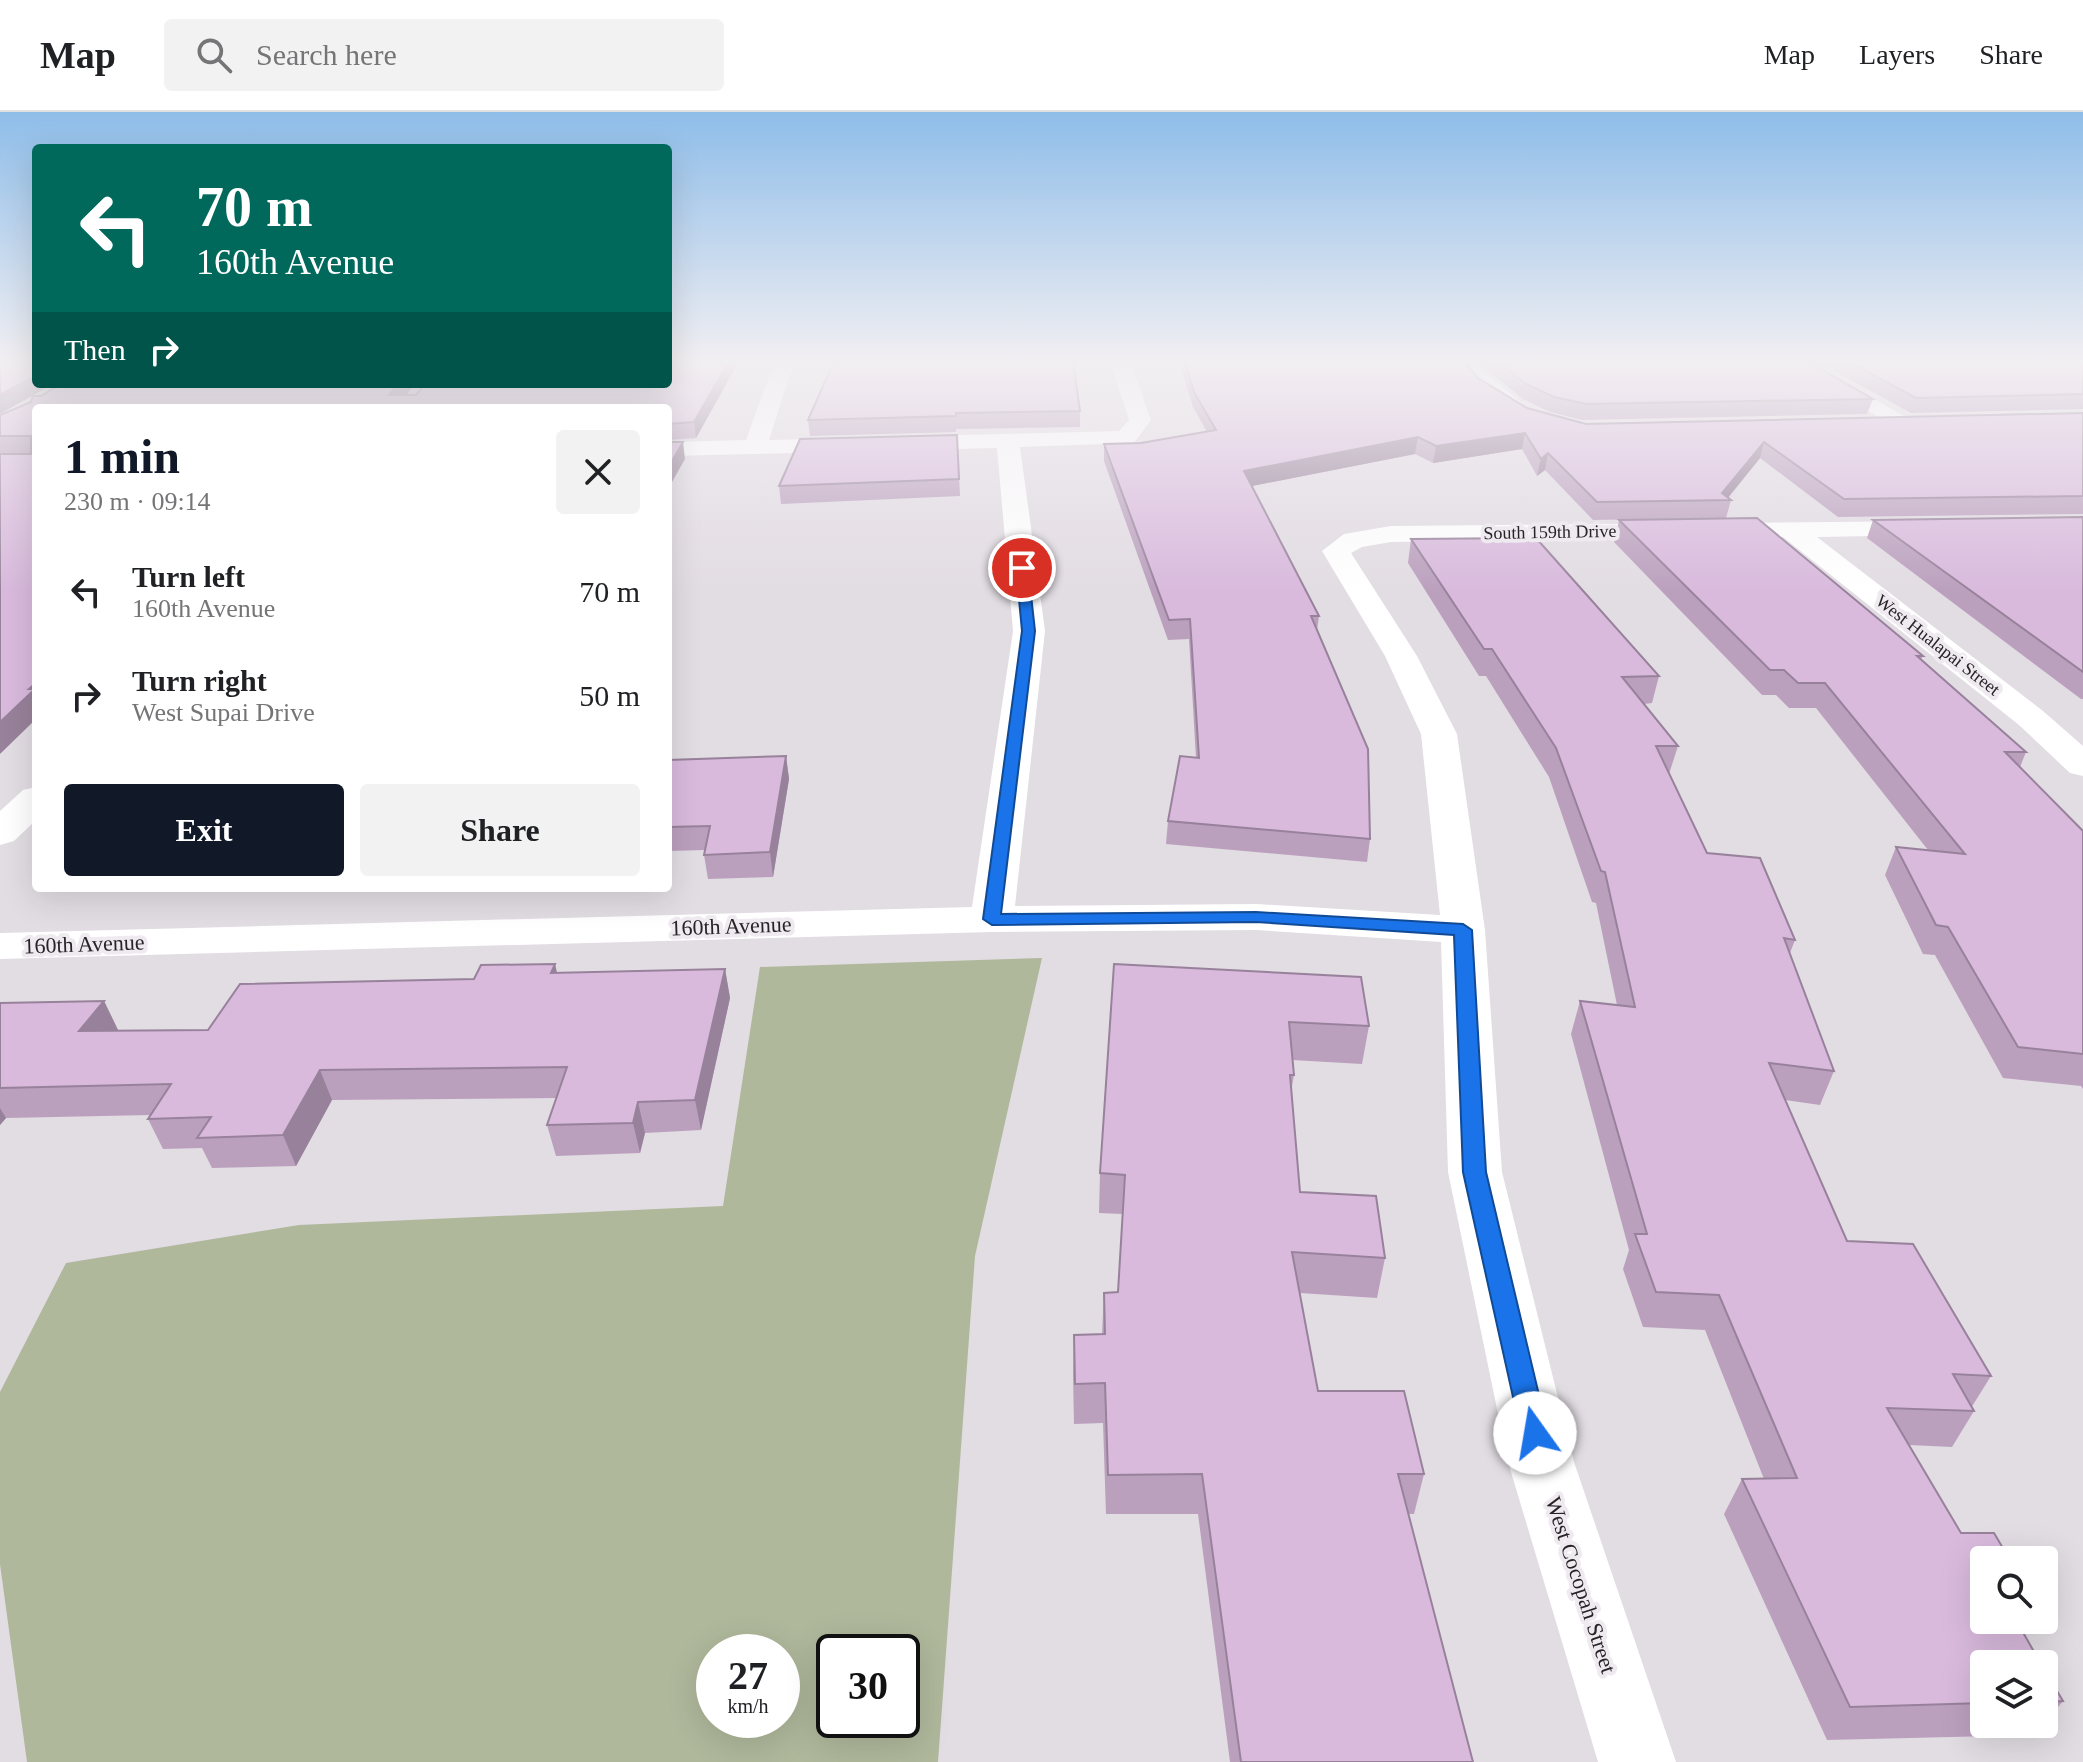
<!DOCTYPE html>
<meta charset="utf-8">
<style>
:root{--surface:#fff;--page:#f2f2f2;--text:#202124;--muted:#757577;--line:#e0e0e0;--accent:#111827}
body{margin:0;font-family:Georgia,serif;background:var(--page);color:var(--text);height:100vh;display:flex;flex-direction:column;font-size:30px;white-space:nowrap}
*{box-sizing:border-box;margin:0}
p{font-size:26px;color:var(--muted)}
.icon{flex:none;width:44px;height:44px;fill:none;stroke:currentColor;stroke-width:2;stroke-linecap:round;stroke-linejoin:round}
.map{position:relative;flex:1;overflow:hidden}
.side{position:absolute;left:32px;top:292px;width:640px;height:488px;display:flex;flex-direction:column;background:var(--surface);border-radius:8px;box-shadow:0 8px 32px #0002}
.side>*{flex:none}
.banner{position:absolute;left:32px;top:32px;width:640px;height:244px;border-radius:8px;box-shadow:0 8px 32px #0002;background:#00695c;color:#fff;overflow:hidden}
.tools{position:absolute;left:1970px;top:1434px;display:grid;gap:16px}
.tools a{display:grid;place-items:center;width:88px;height:88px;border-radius:8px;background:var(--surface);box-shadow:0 8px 32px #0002;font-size:40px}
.speed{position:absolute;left:696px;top:1522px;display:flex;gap:16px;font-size:40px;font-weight:700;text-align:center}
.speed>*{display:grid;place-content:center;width:104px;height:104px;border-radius:50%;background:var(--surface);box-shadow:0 8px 32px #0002;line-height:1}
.speed small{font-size:20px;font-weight:400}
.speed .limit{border:4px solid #111;border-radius:12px;background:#fff;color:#111}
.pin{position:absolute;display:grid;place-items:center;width:68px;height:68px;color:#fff;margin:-34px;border:4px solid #fff;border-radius:50%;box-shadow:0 2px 8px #0007}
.me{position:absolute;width:88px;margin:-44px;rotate:347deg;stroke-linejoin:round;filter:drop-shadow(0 0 6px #0008)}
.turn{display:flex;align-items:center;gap:28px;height:168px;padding:0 32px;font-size:36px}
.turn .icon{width:104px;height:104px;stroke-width:2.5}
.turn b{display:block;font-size:56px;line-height:68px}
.then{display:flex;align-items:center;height:76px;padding:0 32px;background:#0003;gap:16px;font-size:30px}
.round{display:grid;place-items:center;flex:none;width:84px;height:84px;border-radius:8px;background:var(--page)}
.overview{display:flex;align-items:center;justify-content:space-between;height:136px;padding:0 32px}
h1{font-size:48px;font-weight:800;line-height:60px;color:var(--accent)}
.action{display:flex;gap:16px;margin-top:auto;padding:16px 32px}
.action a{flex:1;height:92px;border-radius:8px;background:var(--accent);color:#fff;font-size:32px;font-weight:800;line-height:92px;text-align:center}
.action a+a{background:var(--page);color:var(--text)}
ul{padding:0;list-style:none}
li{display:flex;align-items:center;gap:24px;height:104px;padding:0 32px}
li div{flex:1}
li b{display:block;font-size:30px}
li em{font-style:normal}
header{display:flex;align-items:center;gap:48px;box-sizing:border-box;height:112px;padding:0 40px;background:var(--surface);border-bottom:2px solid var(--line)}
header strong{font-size:38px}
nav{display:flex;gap:44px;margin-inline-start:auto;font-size:28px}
.search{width:560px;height:72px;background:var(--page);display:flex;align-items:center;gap:20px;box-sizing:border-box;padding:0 28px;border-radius:8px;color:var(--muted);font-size:30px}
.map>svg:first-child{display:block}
</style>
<header>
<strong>Map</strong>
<div class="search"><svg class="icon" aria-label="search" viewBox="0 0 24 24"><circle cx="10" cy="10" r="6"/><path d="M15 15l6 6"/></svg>Search here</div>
<nav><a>Map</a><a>Layers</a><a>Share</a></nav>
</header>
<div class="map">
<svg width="2083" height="1650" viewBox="0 0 2083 1650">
<rect width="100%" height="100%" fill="#e2dce3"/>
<!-- green -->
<path fill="#afb89b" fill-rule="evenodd" d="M1042,846L975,1144L938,1650H27L0,1452V1280L66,1151L299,1113L723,1094L760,855ZM714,1540H782V1608H714ZM834,1540H902V1608H834Z"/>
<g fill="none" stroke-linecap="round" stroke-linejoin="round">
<!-- minor -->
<g fill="#fff" fill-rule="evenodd">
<polygon points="779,249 799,249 790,262 769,328 1119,319 1129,308 1110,249 1130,249 1151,308 1134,331 1020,335 1045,519 1015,794 1256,792 1440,803 1421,622 1385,544 1322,439 1344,422 1391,414 1938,409 1942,415 1938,421 1929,423 1817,425 2043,599 2083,634 2083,664 2070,661 2019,613 1783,425 1391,430 1362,435 1351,441 1417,544 1457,622 1485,818 1502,1060 1574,1350 1676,1650 1598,1650 1508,1350 1448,1060 1441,830 1256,818 992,820 0,847 0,821 972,795 1013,519 997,336 668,344 668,330 746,328 770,262"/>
<polygon points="1450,249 1472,249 1538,305 1527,312 1509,306"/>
<polygon points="1784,249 1809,249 1916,311 1905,318 1897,316"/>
<polygon points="36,675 36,708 14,729 0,733 0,699 23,678"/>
</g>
</g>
<!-- wall -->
<g fill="#bba0be">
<polygon points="668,249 739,249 696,326 668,328 668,296 36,296 31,342 31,341 0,341 0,303 31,290 60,272 415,272 406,283 416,283"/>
<polygon points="834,249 1080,299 1080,315 956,317 956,320 810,324 808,308"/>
<polygon points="1179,249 1464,249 1478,266 1527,296 1586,312 2083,301 2083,402 1838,405 1760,346 1728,386 1731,388 1726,406 1593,408 1545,358 1537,364 1522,337 1433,351 1415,342 1252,374 1319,504 1317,518 1370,727 1367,750 1166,732 1168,709 1196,646 1189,527 1168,528 1104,349 1104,332 1141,331 1207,320 1193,295"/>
<polygon points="1477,249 1807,249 1873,287 1867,302 1582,308 1550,300 1523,287"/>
<polygon points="1816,249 2083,249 2083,297 1911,301"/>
<polygon points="957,323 960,384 781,392 779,374"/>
<polygon points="2083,405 2083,587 2081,587 1867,426 1873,408"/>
<polygon points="1619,408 1923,544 1921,547 2026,640 2020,655 2083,719 2083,977 2081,974 2003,966 1935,843 1923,842 1885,763 1896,735 1928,738 1816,596 1789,596 1776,583 1762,583 1614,430"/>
<polygon points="1411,427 1659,564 1652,591 1644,592 1678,634 1669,662 1707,741 1795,828 1790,841 1834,959 1820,993 1785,988 1847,1129 1991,1264 1971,1296 1974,1299 1952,1335 1909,1333 1984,1552 1984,1612 2044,1612 2035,1623 1827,1628 1724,1402 1742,1367 1764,1367 1705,1218 1643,1215 1623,1157 1629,1138 1571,922 1580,889 1617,893 1596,791 1592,790 1549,665 1486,564 1479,564 1408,451"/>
<polygon points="786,644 789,667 773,765 708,767 704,743 705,738 668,739 668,648"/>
<polygon points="1114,852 1369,914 1362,952 1292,948 1294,963 1291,980 1300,1080 1385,1146 1377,1186 1300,1181 1318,1279 1424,1362 1414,1402 1408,1402 1473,1650 1230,1650 1198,1402 1106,1402 1103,1311 1074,1312 1073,1263 1074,1223 1102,1222 1104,1181 1118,1180 1123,1102 1099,1101 1100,1061"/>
<polygon points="725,857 730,886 701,1018 645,1021 640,1041 556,1044 547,1013 556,986 332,988 296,1054 212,1056 202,1036 163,1037 148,1007 150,1003 6,1006 0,1013 0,891 104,889 118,918 208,918 474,867 557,861"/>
<polygon points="2044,1557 2063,1589 2044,1612"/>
</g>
<!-- shaded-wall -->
<g fill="#98829b">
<polygon points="729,249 739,249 696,326 694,310"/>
<polygon points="36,263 36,272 53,272 0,302 0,283"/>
<polygon points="398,272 415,272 395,296 389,283"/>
<polygon points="1525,321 1522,337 1433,351 1436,334"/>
<polygon points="1418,325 1415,342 1242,376 1244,359"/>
<polygon points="683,330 685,347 668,377 668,356"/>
<polygon points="1764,330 1760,346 1726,388 1722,381"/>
<polygon points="1548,341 1545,358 1537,364 1541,347"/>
<polygon points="36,571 36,607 0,642 0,610 29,577"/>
<polygon points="786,644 789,667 773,765 770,740"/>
<polygon points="555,852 562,881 551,861"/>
<polygon points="725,857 730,886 701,1018 695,988"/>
<polygon points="104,889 118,918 79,919"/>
<polygon points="320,958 332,988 296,1054 283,1023"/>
<polygon points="638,990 645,1021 640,1041 633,1011"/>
<polygon points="0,996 6,1006 0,1013"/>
</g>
<!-- building -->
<g fill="#d9badd" stroke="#98829b" stroke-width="2">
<polygon points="0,249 36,249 36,263 0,283"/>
<polygon points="668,249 729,249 694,310 668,312 668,296 36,296 36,571 29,577 35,577 0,610 0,342 31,342 31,324 0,324 0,303 31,290 33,284 41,284 60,272 398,272 389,283 416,283 425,272 668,272"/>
<polygon points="834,249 1073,249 1080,299 956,301 956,304 808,308"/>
<polygon points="1185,249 1464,249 1478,266 1527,296 1586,312 2083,301 2083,384 1844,387 1764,330 1722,381 1731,388 1597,390 1548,341 1541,347 1525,321 1436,334 1418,325 1244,359 1319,504 1311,504 1368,637 1370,727 1168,709 1180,644 1199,646 1190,507 1169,508 1104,332 1141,331 1216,318 1194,280"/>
<polygon points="1497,249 1807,249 1873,287 1586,292 1554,285 1526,272"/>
<polygon points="1847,249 2083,249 2083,282 1916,286"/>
<polygon points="957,323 959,367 779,374 800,327"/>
<polygon points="668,330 683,330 668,356"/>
<polygon points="2083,405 2083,560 1873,408"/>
<polygon points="1757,406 1923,544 1917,544 2026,640 2005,640 2083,719 2083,942 2018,935 1948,815 1936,813 1896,735 1965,742 1825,571 1798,571 1784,558 1770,558 1619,408"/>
<polygon points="1536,426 1659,564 1622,565 1678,634 1656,634 1707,741 1760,746 1795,828 1784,826 1834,959 1769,951 1847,1129 1913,1132 1991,1264 1953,1262 1974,1299 1887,1296 1961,1421 1994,1421 2010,1448 1984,1448 1984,1508 2016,1508 2041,1552 1984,1552 1984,1591 1850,1595 1742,1367 1797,1366 1719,1183 1656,1180 1635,1122 1647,1122 1580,889 1635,895 1605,760 1601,759 1556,636 1492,537 1484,537 1411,427"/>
<polygon points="786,644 770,740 704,743 710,714 668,715 668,648"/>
<polygon points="555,852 551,861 725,857 695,988 638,990 633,1011 547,1013 567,955 320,958 283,1023 197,1026 211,1005 148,1007 171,972 0,976 0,891 104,889 79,919 208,918 240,872 474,867 481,853"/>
<polygon points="1114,852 1361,865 1369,914 1289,910 1294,963 1290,963 1300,1080 1376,1084 1385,1146 1292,1140 1318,1279 1404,1279 1424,1362 1398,1362 1473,1650 1241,1650 1202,1362 1108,1363 1105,1271 1075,1272 1074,1223 1105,1222 1104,1181 1118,1180 1125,1063 1100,1061"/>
<polygon points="2044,1557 2063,1589 2044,1590"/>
</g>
<!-- sky -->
<linearGradient id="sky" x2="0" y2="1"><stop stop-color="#8ebde9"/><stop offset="0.52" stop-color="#f2eff2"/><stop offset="1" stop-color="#f2eff2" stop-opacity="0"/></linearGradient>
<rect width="2083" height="480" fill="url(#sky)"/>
<!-- route -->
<polygon fill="#1a73e8" stroke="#114b97" stroke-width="2" points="1022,452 1028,456 1035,519 1001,802 1256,800 1463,812 1472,818 1486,1060 1548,1321 1544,1329 1535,1332 1525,1329 1521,1321 1463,1060 1454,823 1256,810 992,813 983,807 1022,519 1016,456"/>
<g text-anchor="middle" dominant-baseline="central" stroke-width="8" stroke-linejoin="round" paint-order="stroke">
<!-- far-street labels -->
<g font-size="18" fill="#272427" stroke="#efe9f0">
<text transform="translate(1550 420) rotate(-1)">South 159th Drive</text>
<text transform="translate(1938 533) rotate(38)">West Hualapai Street</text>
</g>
<!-- street labels -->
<g font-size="22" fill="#272427" stroke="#efe9f0">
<text transform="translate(731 814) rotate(-2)">160th Avenue</text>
<text transform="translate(84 832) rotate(-2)">160th Avenue</text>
<text transform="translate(1581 1473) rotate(72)">West Cocopah Street</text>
</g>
</g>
</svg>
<div class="tools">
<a><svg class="icon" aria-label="search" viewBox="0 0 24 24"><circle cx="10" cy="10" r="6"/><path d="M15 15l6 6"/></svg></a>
<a><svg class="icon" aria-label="layers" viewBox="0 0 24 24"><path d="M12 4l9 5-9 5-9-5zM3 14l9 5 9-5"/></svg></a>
</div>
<div class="speed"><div>27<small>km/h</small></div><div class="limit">30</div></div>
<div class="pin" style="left:1022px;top:456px;background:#d93025"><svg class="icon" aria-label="arrive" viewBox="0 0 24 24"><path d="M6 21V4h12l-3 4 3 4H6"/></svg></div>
<svg class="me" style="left:1535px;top:1321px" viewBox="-20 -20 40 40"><circle r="19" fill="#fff"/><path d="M0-13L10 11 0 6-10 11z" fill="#1a73e8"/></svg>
<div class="banner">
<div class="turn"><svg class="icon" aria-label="left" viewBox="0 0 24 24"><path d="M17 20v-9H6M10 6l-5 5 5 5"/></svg><div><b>70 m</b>160th Avenue</div></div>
<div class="then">Then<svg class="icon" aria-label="right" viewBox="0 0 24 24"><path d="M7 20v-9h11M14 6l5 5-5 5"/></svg></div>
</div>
<section class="side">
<div class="overview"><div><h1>1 min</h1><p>230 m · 09:14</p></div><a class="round"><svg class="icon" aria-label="close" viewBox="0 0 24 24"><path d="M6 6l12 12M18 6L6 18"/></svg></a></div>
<ul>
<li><svg class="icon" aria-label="left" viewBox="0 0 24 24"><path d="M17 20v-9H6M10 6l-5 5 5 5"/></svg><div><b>Turn left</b><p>160th Avenue</p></div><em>70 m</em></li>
<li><svg class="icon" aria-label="right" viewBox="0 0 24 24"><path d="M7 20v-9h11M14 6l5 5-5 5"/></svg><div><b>Turn right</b><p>West Supai Drive</p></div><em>50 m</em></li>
</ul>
<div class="action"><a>Exit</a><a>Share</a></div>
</section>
</div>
